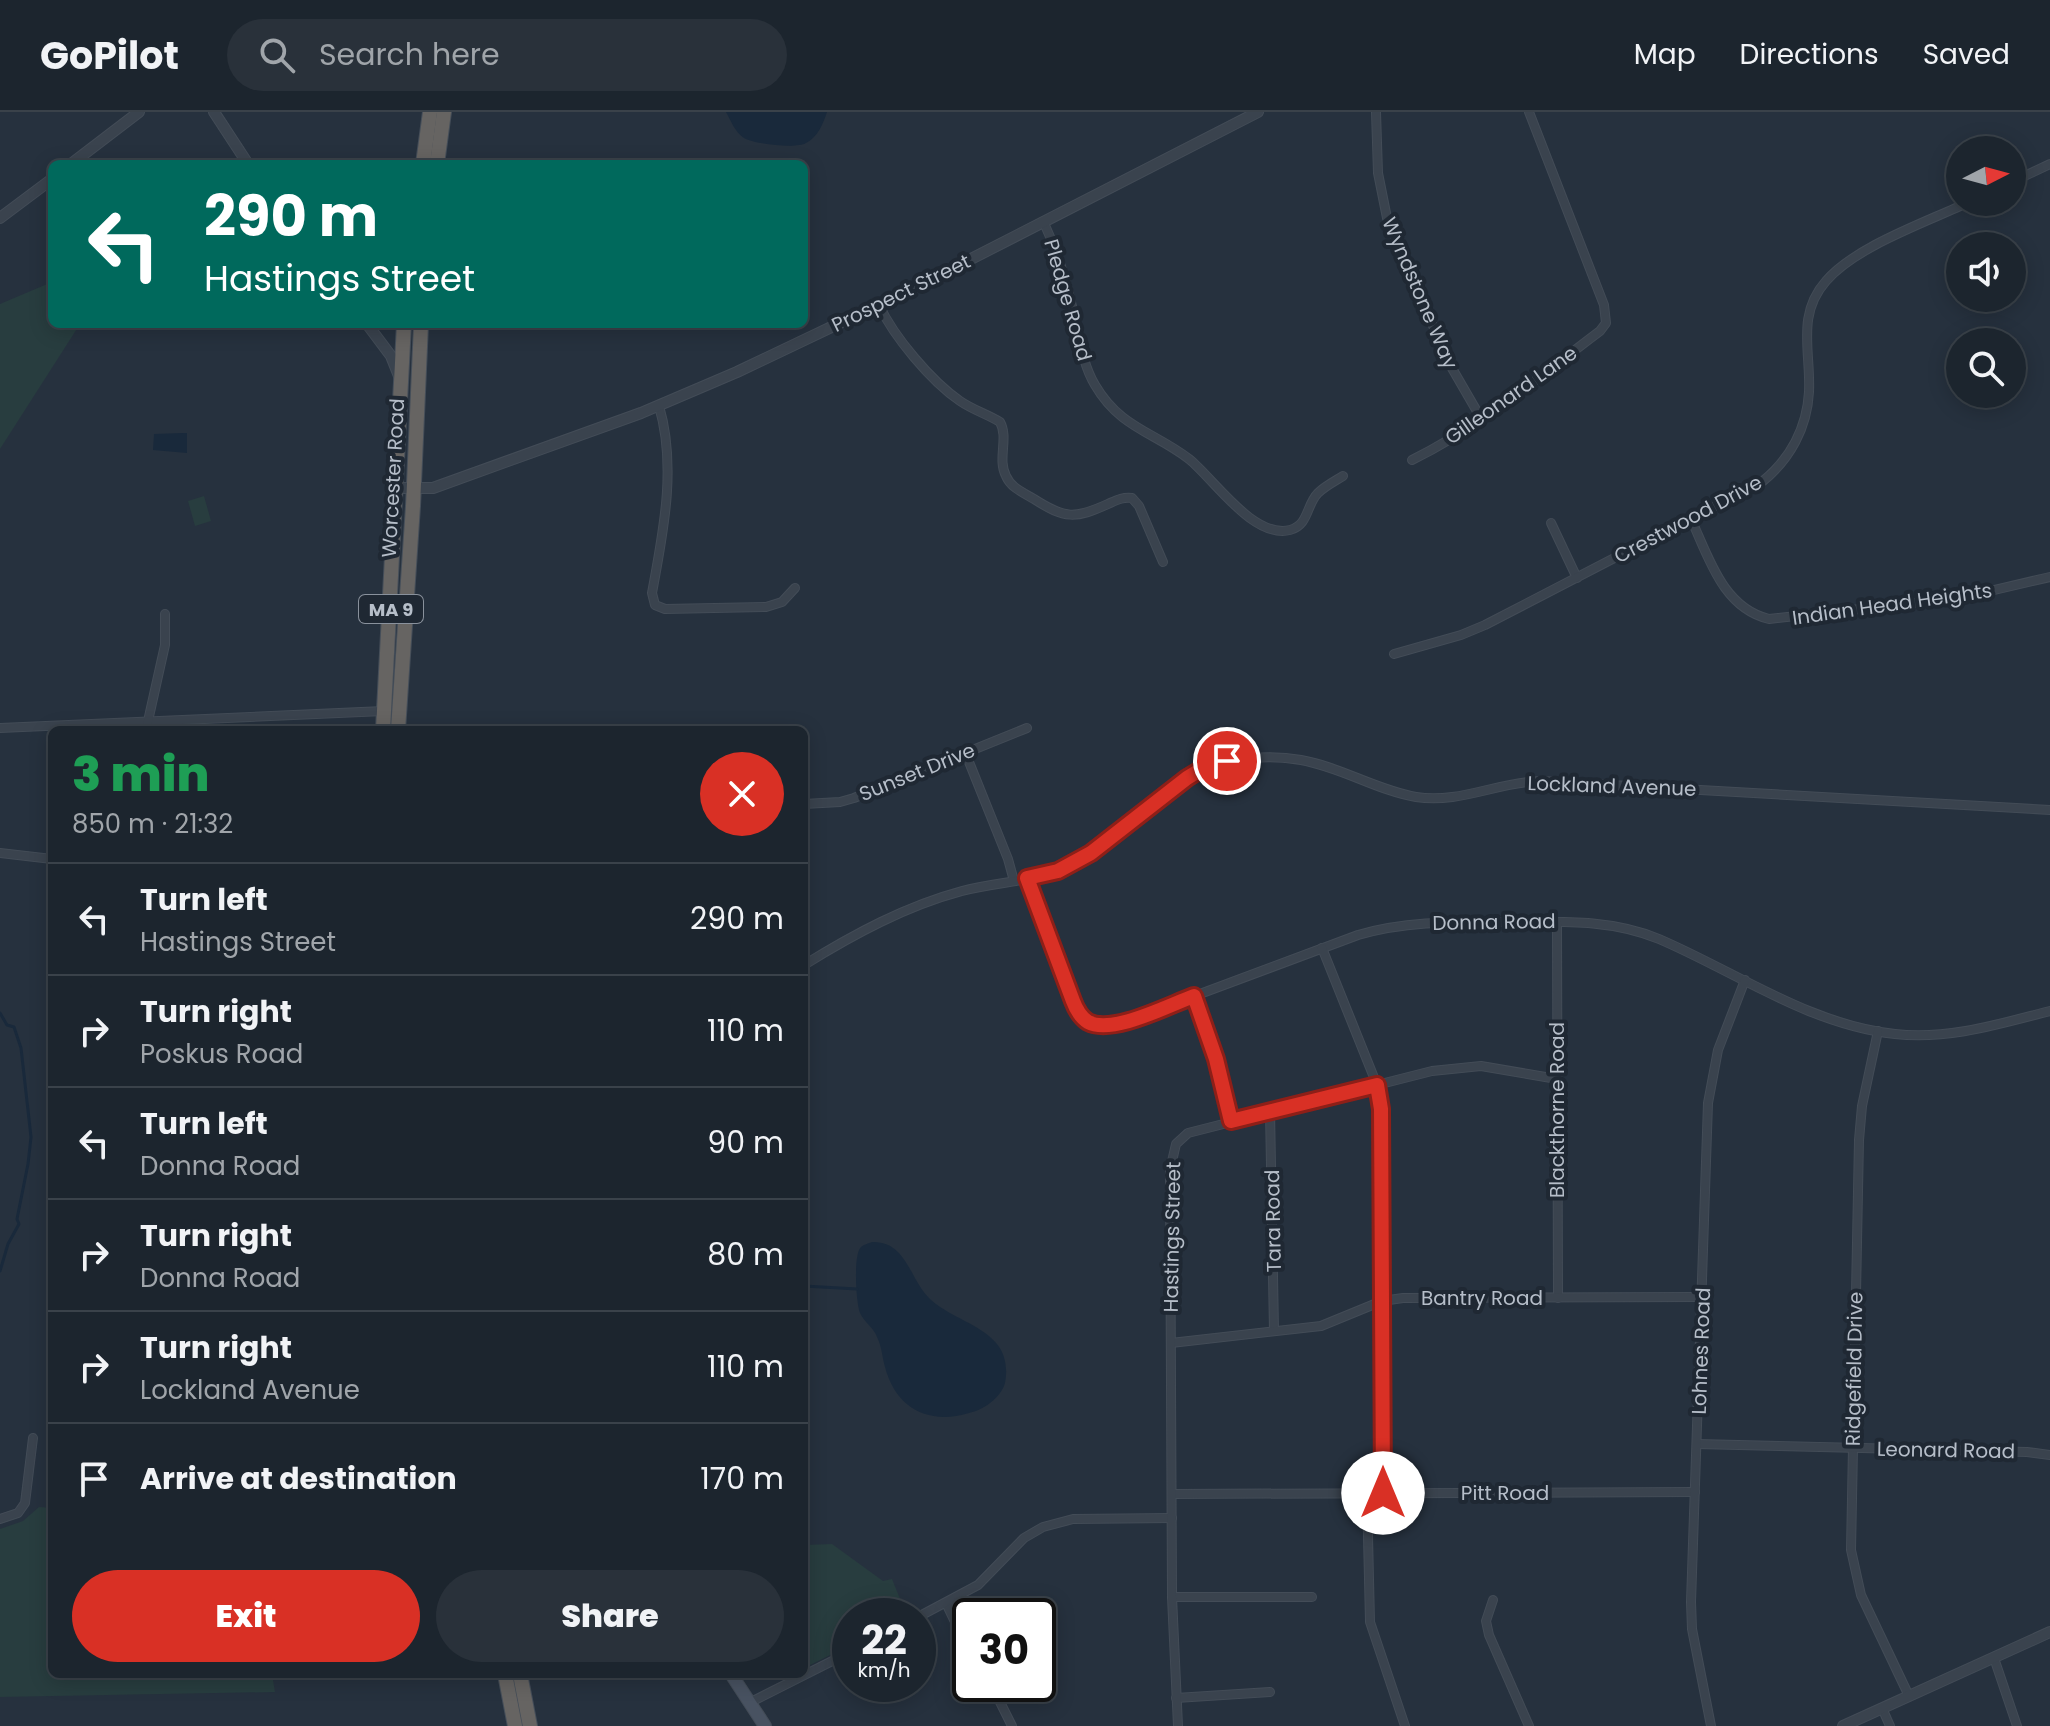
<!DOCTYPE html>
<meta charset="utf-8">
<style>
:root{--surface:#1c252e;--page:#29313a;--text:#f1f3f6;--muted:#a0a5aa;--line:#3a424a;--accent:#d93025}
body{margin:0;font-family:Poppins,sans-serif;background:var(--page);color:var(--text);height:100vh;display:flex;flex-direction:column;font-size:30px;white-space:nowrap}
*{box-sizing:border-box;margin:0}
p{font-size:26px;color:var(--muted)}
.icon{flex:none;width:44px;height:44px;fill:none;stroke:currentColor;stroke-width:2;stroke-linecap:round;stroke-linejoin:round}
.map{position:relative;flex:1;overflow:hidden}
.side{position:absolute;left:48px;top:614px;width:760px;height:952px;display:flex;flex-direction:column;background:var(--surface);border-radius:12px;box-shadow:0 4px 20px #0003,0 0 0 2px var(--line)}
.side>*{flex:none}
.top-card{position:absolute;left:48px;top:48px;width:760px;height:168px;border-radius:12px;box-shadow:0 4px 20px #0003,0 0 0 2px var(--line);background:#00695c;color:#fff;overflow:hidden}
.needle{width:52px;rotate:84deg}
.fabs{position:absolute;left:1946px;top:24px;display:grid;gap:16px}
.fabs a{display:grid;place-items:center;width:80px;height:80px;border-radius:50%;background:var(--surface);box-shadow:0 4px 20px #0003,0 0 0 2px var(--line);font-size:40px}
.speed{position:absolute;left:832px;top:1486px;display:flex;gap:16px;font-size:40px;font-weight:700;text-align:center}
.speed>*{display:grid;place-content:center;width:104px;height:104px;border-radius:50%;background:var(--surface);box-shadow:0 4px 20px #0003,0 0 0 2px var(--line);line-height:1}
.speed small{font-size:20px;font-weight:400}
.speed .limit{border:4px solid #111;border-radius:12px;background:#fff;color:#111}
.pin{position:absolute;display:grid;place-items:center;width:68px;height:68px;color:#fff;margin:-34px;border:4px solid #fff;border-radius:50%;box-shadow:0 2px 8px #0007}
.me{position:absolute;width:88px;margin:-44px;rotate:0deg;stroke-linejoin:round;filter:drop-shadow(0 0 6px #0008)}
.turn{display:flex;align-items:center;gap:28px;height:168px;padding:0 24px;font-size:36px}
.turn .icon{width:104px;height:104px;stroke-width:2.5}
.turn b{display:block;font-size:56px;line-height:68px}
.round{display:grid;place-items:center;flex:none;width:84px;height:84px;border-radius:42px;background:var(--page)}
.overview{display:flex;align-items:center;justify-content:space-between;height:136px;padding:0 24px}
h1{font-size:48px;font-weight:800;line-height:60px;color:#1e9e55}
.button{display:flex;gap:16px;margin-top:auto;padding:16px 24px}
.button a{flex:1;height:92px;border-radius:48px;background:var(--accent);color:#fff;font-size:32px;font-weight:800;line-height:92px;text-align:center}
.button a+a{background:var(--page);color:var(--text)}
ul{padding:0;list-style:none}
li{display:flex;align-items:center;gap:24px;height:112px;padding:0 24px;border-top:2px solid var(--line)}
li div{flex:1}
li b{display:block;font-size:30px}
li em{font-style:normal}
header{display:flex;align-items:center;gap:48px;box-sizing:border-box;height:112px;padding:0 40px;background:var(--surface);border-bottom:2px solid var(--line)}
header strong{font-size:38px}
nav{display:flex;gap:44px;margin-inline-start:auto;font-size:28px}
.search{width:560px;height:72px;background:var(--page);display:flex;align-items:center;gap:20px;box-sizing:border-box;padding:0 28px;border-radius:44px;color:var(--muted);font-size:30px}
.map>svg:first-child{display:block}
</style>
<header>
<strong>GoPilot</strong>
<div class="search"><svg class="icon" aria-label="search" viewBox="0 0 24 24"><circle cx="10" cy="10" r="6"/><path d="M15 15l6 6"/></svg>Search here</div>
<nav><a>Map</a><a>Directions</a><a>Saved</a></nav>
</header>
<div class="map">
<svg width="2050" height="1614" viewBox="0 0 2050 1614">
<rect width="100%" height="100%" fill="#26313e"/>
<!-- green -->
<g fill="#283d3f">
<polygon points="52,170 52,212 80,212 0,337 0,192"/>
<polygon points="204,384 211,409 195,414 188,389"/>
<polygon points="39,1395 52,1396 52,1562 272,1562 275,1580 0,1585 0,1417 23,1409"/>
<polygon points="832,1432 883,1469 892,1467 907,1504 850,1504 850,1533 804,1556 804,1433"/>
</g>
<!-- water -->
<g fill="#19293b">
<path d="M726,0H827C823,12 818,25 806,31C797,37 753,32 744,26C735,20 731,9 726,0Z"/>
<polygon points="183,321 187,321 187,341 153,338 154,322"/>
<path d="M872,1130C907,1129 909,1167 930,1187C959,1214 1015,1217 1005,1271C1001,1286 983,1298 969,1301C929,1313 896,1297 885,1255C882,1245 882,1235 877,1225C874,1216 864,1210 860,1201C856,1191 853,1142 861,1135C863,1133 869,1131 872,1130Z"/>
</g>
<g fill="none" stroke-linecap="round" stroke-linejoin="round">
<!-- stream -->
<g stroke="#19293b" stroke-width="3">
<polyline points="0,901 7,913 14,915 21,936 31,1025 28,1052 17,1107 19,1112 8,1132 0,1159"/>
<polyline points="804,1174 857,1177"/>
</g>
<defs>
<g id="minor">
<polyline points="1376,0 1378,61 1387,106 1449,251 1482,308"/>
<polyline points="2012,70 2050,52"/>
<path d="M1044,111C1058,141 1067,171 1074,203C1080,227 1082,251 1095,273C1120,316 1154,320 1189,347C1214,367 1253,427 1290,418C1309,413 1306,393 1318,381C1325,374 1335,369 1343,364"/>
<path d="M879,193C894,225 931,269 960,289C973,298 987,302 1000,310C1009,326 997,347 1006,364C1011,376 1024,381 1034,387C1065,407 1075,407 1108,392C1117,388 1122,385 1132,386L1139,394L1163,450"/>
<path d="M659,294C677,355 663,421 652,481L655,493L665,497L766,495L782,490L795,476"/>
<path d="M1412,348C1481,314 1539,265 1600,219L1606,211L1604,193L1529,0"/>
<path d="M1691,407C1709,446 1723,496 1769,507L1960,486L2050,465"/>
<polyline points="1551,411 1577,466"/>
<path d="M1394,542L1461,523L1485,513L1763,369C1790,347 1807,316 1809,280C1811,240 1796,203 1826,169C1856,134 1927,110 1969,90"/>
<polyline points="0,616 384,599"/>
<polyline points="146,618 165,533 165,502"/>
<polyline points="965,640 1008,747 1014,769"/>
<polyline points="804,692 840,690 854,686 1027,616"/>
<polyline points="0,741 52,747"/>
<path d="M1027,766L1077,899C1088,914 1104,916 1122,911L1358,823C1406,809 1454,810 1503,810C1556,810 1609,806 1659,827C1736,860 1810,913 1895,922C1948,928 1999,912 2050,899"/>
<polyline points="1557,810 1558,1186"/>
<polyline points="1322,836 1377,973 1380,988 1383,1381"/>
<path d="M804,853C854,822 906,794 962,779C999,769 1040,770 1074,752C1123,726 1175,656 1228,649C1251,645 1278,644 1301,648C1341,655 1376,678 1416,685C1459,692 1498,670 1541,669L2050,698"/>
<polyline points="1194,884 1216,947 1231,1009"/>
<polyline points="51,891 52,891"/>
<polyline points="1878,919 1862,994 1859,1028 1851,1438 1861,1483 1909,1584"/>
<polyline points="1270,999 1274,1219"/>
<polyline points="1171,1231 1321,1214 1382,1189 1403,1186 1703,1185"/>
<polyline points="1697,1332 2027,1340 2050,1343"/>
<polyline points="1367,1381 1370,1510 1405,1614"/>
<polyline points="1172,1382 1695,1380"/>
<polyline points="0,1407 18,1401 25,1391 33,1326"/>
<polyline points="1172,1485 1312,1485"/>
<polyline points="1493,1488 1486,1509 1489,1523 1529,1614"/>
<polyline points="946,1491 970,1541"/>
<polyline points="918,1505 978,1473 1024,1426 1043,1415 1073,1407 1172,1406"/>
<polyline points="1994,1546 2017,1614"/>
<polyline points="986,1572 1000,1590 1012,1614"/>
<polyline points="1176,1586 1270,1580"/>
<polyline points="751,1590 850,1540"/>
<polyline points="1882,1596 1890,1614"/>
<polyline points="1178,1614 1172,1485 1170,1058 1176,1032 1188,1021 1432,959 1481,954 1557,967"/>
<polyline points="1711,1614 1692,1517 1691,1490 1708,991 1718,938 1745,868"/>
</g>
<g id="tertiary">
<polyline points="214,0 248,52"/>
<polyline points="71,52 139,0"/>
<polyline points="0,106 52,67"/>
<polyline points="367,212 391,244 399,264"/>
<polyline points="397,376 433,376 641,301 737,260 928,169 1258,0"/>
<polyline points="1843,1614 2050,1520"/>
</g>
<polyline id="secondary" points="731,1562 765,1614"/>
<g id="trunk">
<polyline points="423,52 430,0"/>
<polyline points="437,52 444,0"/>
<polyline points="383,618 404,212"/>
<polyline points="398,618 413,394 421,212"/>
<polyline points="505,1562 515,1614"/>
<polyline points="520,1562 530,1614"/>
</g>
</defs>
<!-- minor casing -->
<use href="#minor" stroke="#434c57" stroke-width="10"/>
<!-- tertiary casing -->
<use href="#tertiary" stroke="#434c57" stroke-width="12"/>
<!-- secondary casing -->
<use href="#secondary" stroke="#434c57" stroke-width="14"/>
<!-- trunk casing -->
<use href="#trunk" stroke="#454e59" stroke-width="16"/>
<!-- minor -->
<use href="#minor" stroke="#3a434e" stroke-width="8"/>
<!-- tertiary -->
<use href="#tertiary" stroke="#3a434e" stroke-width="10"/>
<!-- secondary -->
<use href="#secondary" stroke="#485261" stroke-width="12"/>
<!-- trunk -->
<use href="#trunk" stroke="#666462" stroke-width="14"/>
</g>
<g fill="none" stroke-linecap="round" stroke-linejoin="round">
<defs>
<path id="route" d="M1227,649L1205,655L1187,666L1091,741L1058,759L1027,766L1073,889C1076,897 1080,905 1088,910C1112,923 1169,893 1194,884L1216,947L1231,1009L1377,973L1381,997L1383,1381"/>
</defs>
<!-- route casing -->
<use href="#route" stroke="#8d1f18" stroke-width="20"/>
<!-- route -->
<use href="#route" stroke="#d93025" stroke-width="14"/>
</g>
<g text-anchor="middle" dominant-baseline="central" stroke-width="8" stroke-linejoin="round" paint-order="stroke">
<!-- shield labels -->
<rect fill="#1f2833" stroke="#89919c" stroke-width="2" x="359" y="483" width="64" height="28" rx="6"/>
<g font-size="18" font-weight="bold" fill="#b6bec9">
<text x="391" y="497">MA 9</text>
</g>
<!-- street labels -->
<g font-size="20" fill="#b6bec9" stroke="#1f2833">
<text transform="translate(901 181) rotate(-26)">Prospect Street</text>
<text transform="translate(1420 181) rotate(67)">Wyndstone Way</text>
<text transform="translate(1068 188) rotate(74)">Pledge Road</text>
<text transform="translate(1511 283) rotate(-35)">Gilleonard Lane</text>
<text transform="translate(393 366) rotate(-87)">Worcester Road</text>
<text transform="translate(1688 407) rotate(-28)">Crestwood Drive</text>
<text transform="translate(1892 492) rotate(-8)">Indian Head Heights</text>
<text transform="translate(917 660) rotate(-22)">Sunset Drive</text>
<text transform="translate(1612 674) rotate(2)">Lockland Avenue</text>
<text transform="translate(1494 810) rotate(-1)">Donna Road</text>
<text transform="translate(1557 998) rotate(-90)">Blackthorne Road</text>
<text transform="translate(1273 1109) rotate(-91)">Tara Road</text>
<text transform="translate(1172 1125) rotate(-89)">Hastings Street</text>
<text x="1482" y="1186">Bantry Road</text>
<text transform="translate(1701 1239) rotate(-88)">Lohnes Road</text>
<text transform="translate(1854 1257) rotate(-89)">Ridgefield Drive</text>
<text transform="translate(1946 1338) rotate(1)">Leonard Road</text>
<text x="1505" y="1381">Pitt Road</text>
</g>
</g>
</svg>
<div class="fabs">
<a><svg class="needle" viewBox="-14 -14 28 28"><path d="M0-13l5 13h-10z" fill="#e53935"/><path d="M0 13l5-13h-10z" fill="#a0a5aa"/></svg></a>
<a><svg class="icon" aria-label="sound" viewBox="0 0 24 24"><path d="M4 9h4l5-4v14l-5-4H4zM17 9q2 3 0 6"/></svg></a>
<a><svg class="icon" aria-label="search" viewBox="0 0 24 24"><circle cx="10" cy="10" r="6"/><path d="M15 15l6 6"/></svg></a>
</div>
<div class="speed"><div>22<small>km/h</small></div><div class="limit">30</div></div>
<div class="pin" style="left:1227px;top:649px;background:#d93025"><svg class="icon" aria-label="arrive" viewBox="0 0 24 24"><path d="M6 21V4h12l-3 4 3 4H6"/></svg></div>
<svg class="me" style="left:1383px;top:1381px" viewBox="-20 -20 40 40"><circle r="19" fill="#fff"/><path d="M0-13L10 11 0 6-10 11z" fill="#d93025"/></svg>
<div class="top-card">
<div class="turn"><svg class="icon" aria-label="left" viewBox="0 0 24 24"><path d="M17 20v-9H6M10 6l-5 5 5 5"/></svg><div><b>290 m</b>Hastings Street</div></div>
</div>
<section class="side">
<div class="overview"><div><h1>3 min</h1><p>850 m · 21:32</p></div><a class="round" style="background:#d93025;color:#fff"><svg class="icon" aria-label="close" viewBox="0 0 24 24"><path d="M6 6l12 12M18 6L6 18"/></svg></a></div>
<ul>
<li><svg class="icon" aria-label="left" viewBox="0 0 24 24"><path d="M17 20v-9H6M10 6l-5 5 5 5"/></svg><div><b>Turn left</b><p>Hastings Street</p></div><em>290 m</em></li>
<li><svg class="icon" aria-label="right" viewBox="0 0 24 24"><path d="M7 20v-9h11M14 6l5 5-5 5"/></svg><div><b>Turn right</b><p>Poskus Road</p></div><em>110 m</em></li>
<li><svg class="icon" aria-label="left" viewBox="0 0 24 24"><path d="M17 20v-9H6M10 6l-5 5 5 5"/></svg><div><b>Turn left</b><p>Donna Road</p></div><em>90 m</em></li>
<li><svg class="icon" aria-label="right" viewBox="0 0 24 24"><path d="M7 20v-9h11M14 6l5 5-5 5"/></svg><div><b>Turn right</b><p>Donna Road</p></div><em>80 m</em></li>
<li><svg class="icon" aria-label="right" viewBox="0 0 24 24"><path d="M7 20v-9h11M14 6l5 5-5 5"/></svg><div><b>Turn right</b><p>Lockland Avenue</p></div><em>110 m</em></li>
<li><svg class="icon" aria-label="arrive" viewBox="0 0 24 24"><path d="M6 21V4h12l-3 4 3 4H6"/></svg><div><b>Arrive at destination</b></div><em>170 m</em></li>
</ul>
<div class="button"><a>Exit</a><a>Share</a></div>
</section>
</div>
